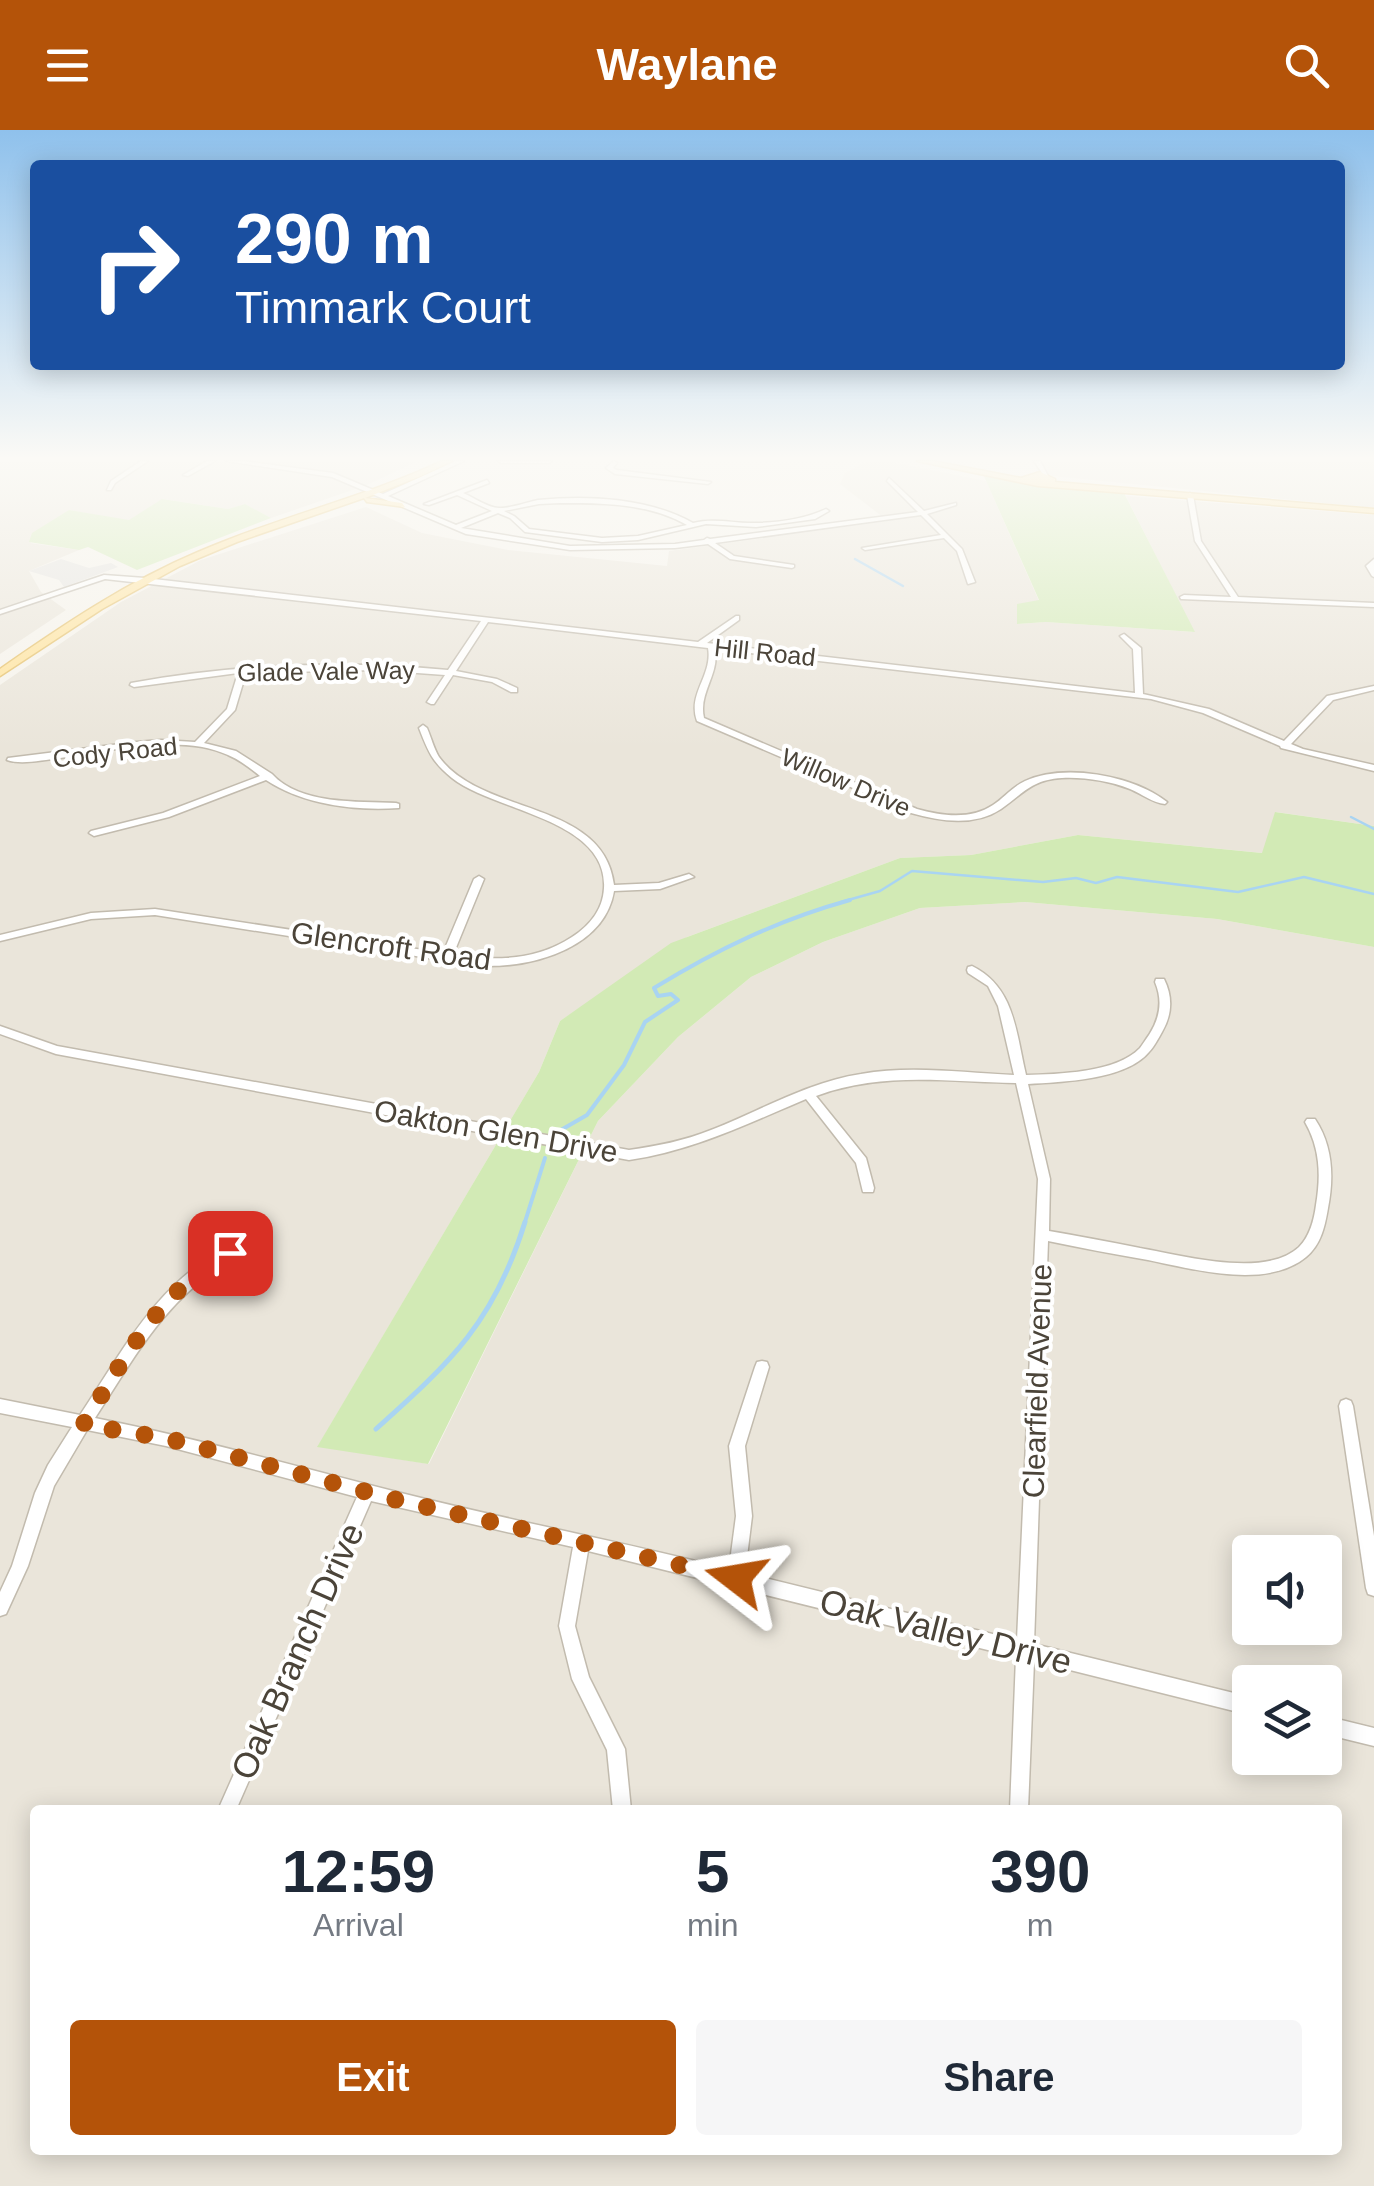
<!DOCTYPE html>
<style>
:root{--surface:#fff;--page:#f6f6f7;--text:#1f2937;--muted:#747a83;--accent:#b45309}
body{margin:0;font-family:Helvetica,sans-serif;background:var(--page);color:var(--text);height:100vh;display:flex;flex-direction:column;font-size:38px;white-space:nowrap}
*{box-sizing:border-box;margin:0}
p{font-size:32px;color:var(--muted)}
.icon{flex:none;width:55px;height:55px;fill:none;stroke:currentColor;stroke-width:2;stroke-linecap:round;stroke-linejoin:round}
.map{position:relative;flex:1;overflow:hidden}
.drawer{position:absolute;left:30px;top:1675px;width:1312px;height:350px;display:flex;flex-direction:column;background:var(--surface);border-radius:10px;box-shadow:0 5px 25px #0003}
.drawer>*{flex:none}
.guide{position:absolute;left:30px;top:30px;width:1315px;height:210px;border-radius:10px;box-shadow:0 5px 25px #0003;background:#1a4fa0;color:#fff;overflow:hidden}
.buttons{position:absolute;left:1232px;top:1405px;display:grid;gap:20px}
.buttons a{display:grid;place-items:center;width:110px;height:110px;border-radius:10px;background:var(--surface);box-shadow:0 5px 25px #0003;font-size:50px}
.pin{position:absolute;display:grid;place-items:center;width:85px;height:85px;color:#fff;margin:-42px;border-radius:20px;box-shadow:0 5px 15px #0006}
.me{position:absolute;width:110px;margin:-55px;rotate:284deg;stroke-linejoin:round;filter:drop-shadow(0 0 8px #0008)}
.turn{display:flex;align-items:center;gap:35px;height:210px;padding:0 40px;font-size:45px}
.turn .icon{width:130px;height:130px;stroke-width:2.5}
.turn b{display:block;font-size:70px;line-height:85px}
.eta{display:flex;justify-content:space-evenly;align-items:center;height:170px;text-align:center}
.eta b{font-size:60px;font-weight:600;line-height:70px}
.primary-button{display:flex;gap:20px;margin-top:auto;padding:20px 40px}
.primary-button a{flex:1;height:115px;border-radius:10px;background:var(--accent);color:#fff;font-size:40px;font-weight:600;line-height:115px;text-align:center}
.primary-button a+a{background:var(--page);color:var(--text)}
header{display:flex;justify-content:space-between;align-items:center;height:130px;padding:0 40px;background:var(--accent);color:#fff;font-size:45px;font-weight:600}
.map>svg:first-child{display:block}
</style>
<header><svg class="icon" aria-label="menu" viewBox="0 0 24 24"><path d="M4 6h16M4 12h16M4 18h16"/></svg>Waylane<svg class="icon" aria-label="search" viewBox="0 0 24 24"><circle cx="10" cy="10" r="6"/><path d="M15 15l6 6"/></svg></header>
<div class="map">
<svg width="1374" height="2056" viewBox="0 0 1374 2056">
<rect width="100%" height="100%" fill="#f6f3ec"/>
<!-- residential -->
<g fill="#eae5da" fill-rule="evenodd">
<polygon points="0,331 418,331 367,355 271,388 245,374 228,379 163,369 129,391 69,380 30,413 79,420 29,441 41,462 66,480 0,524"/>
<path d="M886,331L986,351L1039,471L1019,483L1018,494L1046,492L1194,502L1126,366L1374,385V696L1276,682L1263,723L1078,705L971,725L900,728L687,807L560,891L539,942L318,1316L429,1334L598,991L678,907L751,847L823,812L920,778L1025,772L1217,789L1374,817V2056H0V555L121,472L201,430L366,377L422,403L508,420L667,436L669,421L888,391L840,354L845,343L864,333ZM1250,1422H1325V1498H1250ZM1250,1552H1325V1628H1250ZM35,1680H1338V2020H35Z"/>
<polygon points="1042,331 1374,331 1374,378 1052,346 1044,341"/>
</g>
<!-- green -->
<g fill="#d2eab5">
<polygon points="983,344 1037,356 1123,361 1195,502 1046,492 1017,494 1017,474 1039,470"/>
<polygon points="162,369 228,379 245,374 271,388 137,440 88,417 79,420 29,412 32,403 69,380 129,390"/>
<polygon points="1275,682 1374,696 1374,817 1217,789 1025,772 920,778 823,812 751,847 678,907 598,991 428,1334 317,1317 539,942 560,891 671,813 900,728 971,725 1078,705 1262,723"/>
</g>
<!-- parking -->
<polygon fill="#e5e3e0" points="61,429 89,438 111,433 118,437 64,457 59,450 29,441"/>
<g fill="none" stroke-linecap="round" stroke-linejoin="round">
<!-- stream-far2 -->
<g stroke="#a9d4f2" stroke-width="2.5">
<polyline points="855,429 903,456"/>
<polyline points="1351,687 1374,699"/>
<polyline points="841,772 880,761 912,741 1043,752 1076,748 1096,753 1117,747 1238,762 1304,747 1374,764"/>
</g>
<!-- stream-far1 -->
<g stroke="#a9d4f2" stroke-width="4">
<path d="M549,1018L554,1004L587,985L624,935L645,892L678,870L671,864L658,866L654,858C718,819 778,790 850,770"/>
<polyline points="524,1095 545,1028"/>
</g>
<!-- stream -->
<path stroke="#a9d4f2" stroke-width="5" d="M376,1299C452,1231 494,1192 525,1092"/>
<defs>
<g id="minor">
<polygon points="141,331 148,331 115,353 111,360 107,360 111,351"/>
<polygon points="207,331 215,331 188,346 183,345"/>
<path d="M226,331H243L333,343L383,364L456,331H464L388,366L456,395L492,381L457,365L429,375L424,374L487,350L489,353L463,363C473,367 488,378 499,378C508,379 528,372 538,370C588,365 649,368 693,393C713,388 732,393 752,393C776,393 805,389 826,379L829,381L815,389L756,397L706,394L638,410L602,412L525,402L510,388L498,383L461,398L570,416L675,414L704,410L707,408L710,409L918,382L887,351L889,348L924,381L956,373V375L927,384L962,419L975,452L968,454L957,421L944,408L865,420L862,418L941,405L921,385L715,413L734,426L794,435V437L792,438L730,429L708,414L675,418L570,420L466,404L332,347ZM560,373C602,373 649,373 687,395L638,406L602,408L529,399L514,386L504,381L539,374Z"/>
<polygon points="498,331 552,331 549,333 501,333"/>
<polygon points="614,331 617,333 613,338 617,340 711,352 708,354 615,344 606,338"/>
<polygon points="1034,331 1040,331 1048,346 1044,346"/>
<polygon points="1190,363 1193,365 1201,411 1238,467 1374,473 1374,477 1181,469 1180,467 1184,465 1231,467 1195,411 1187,365"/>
<polygon points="1374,429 1374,447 1372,446 1366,436"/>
<path d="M104,445L145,448L698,512L736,486H739V490L707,513L1135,563L1133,519L1120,506L1124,504L1141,518L1143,564L1209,579L1284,611L1327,566L1374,556V560L1333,570L1291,614L1303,619L1374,635V641L1281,618L1280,616L1203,583L1151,569L715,519C720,544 698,563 704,588L917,679C942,686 971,690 993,675C1004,668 1012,657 1025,651C1064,633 1133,645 1167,672L1165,674C1153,673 1142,664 1130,659C1109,651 1085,647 1062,648C1031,650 1024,663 1001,679C974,697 940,691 911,683L697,591C687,564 713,545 708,518L488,492L456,541L497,549L517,558V562H511L492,552L453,545L434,574H431L427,572L445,545L376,540L246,543L235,580L204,613L236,621L272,644C300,675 357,671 396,673L399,674V678C355,681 304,675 266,650L169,687L94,706L89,703L91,701L163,683L260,646C250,638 240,630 228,625C181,603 110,621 60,628C43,630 21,635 7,630L8,628L136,612L161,610L195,612L227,579L238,543L134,557L130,555L131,553C235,534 343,530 448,540L481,491L105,449L0,484V480Z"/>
<path d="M423,595L427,598C431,607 434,619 439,627C482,686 604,670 614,755L659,753L689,744L694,747L660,759L614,761C605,816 538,836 489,836C476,836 463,833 450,831L446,833L441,830L155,785L91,789L0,811V805L91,783L155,779L443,823L474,749L479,746L484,749L453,825C493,831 536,831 572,807C589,796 603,780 604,758C608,689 493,681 452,648C432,632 428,621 419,598Z"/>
<path d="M972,836C1015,857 1016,903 1026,945C1058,944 1116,943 1140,918C1143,914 1146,909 1149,905C1160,888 1163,871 1155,852L1156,849H1164C1173,867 1172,885 1162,902C1158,909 1154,917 1149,922C1126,950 1062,952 1028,954L1050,1049L1049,1101C1079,1106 1110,1112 1140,1118C1181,1125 1265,1149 1299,1117C1310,1106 1314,1090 1316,1075C1321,1045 1320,1018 1305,992L1307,989H1315C1333,1016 1334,1047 1328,1078C1325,1096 1321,1115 1306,1127C1266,1160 1193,1139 1148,1130C1114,1124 1081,1118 1048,1111L1034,1514L1250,1567V1585L1034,1531L1028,1680H1010L1016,1527L588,1421L575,1496L589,1547L625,1619L631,1680H613L607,1620L572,1549L559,1496L573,1417L371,1371L236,1680H218L357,1367L166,1316L87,1300L54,1356L28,1436L6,1484L0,1486V1462L12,1436L35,1363L48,1335L72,1297L0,1283V1269L80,1285C121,1224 159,1148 230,1117L235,1119L237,1123L235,1127C165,1169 138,1222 95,1288C196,1308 294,1336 393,1361C504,1389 617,1411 729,1439L736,1386L729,1316L755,1237L757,1232L762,1231L767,1232L769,1237L745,1316L752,1386L745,1443L1017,1510L1038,1049L1016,953C946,952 883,941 816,966L866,1028L874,1058L873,1062H863L862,1058L856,1033L806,969C747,994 692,1021 629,1030L56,924L0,904V896L57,916L629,1020C657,1016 684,1011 711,1000C760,981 808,952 861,944C911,935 964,943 1014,945L998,876L988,856L968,843L967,840L968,837Z"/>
<polygon points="1346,1269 1351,1271 1353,1276 1374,1406 1374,1466 1368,1464 1366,1458 1339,1276 1341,1271"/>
<polygon points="1325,1586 1374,1598 1374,1616 1325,1604"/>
</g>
<g id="major">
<path d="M442,331H452L421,346L365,368L402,373L405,377L367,372L364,368L237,412L180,436L102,479L0,546V539C63,495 127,452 198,422C278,387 363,368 442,331Z"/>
<polygon points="917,331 932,331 1021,348 1040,342 1055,349 1055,352 1374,379 1374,383 1038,356"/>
</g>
</defs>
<!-- minor casing -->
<use href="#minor" stroke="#c2bbae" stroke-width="3"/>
<!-- major casing -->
<use href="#major" stroke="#e6c16a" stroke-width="3"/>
<!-- minor -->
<use href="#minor" fill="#fff" fill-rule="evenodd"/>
<!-- major -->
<use href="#major" fill="#ffe39c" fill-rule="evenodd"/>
</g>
<!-- sky -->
<linearGradient id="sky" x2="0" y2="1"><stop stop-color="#8fc1ec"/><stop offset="0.53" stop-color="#fbfaf6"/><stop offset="1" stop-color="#fbfaf6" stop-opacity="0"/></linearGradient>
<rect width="1374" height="619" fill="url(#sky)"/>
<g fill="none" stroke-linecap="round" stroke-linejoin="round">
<!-- route -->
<path stroke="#b45309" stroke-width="18" stroke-dasharray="0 32.4" d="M230,1123C159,1160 124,1230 83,1295L166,1308L397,1370L736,1448"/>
</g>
<g text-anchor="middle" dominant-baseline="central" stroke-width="8" stroke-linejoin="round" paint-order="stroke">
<!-- far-street labels -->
<g font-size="25" fill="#4b4439" stroke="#fff">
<text transform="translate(765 522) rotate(6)">Hill Road</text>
<text transform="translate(326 541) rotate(-1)">Glade Vale Way</text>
<text transform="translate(115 622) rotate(-6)">Cody Road</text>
<text transform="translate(846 652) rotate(23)">Willow Drive</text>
</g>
<!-- street labels -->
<g font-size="30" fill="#4b4439" stroke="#fff">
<text transform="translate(391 816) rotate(8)">Glencroft Road</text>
<text transform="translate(496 1001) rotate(10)">Oakton Glen Drive</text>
<text transform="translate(1037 1251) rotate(-88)">Clearfield Avenue</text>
</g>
<!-- near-street labels -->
<g font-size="35" fill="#4b4439" stroke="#fff">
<text transform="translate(946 1501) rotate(14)">Oak Valley Drive</text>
<text transform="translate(297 1521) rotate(-66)">Oak Branch Drive</text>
</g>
</g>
</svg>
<div class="buttons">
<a><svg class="icon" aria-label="sound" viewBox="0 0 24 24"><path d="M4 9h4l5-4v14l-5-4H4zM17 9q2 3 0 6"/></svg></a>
<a><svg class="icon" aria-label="layers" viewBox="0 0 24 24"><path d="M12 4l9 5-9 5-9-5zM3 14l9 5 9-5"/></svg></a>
</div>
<div class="pin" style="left:230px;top:1123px;background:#d93025"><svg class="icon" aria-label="arrive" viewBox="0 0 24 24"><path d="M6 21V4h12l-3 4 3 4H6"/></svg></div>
<svg class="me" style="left:736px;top:1448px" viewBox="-20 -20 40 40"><path d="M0-17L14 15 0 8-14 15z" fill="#b45309" stroke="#fff" stroke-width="4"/></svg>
<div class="guide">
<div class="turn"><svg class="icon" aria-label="right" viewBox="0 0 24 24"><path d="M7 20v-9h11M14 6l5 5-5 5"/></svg><div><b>290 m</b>Timmark Court</div></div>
</div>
<section class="drawer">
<div class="eta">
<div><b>12:59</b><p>Arrival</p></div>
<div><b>5</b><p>min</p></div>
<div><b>390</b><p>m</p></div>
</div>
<div class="primary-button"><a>Exit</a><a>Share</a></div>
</section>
</div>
